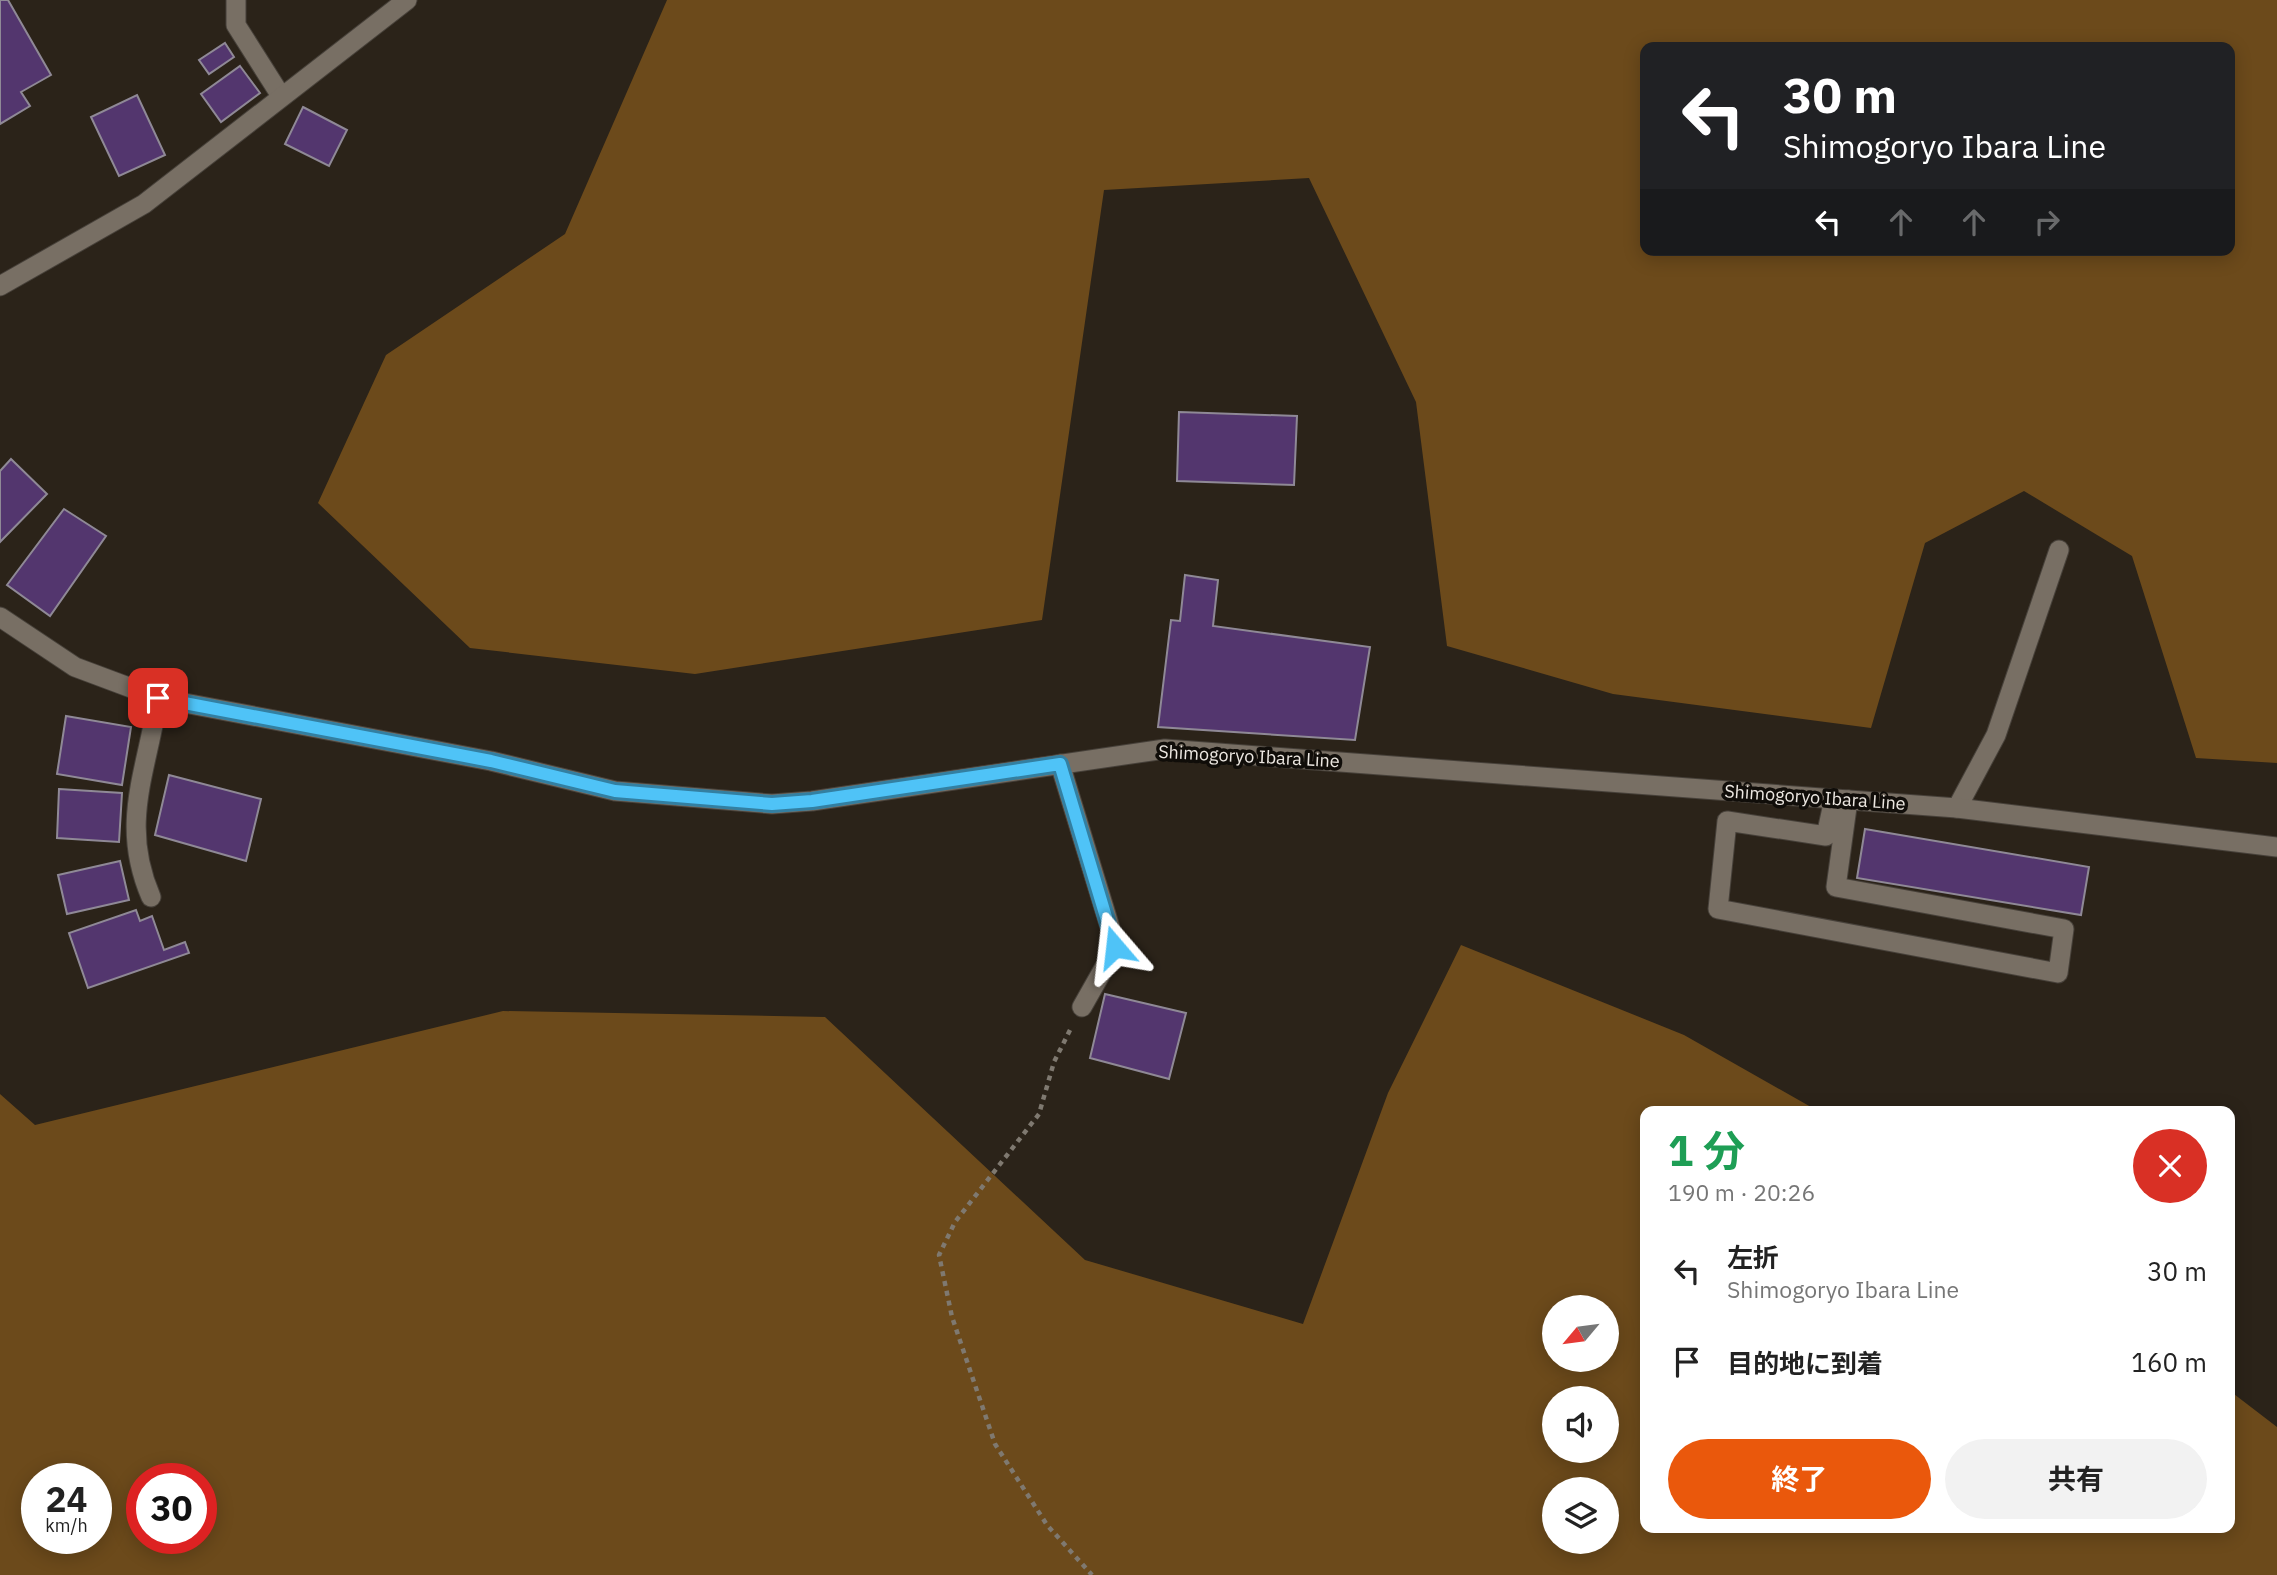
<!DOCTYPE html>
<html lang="ja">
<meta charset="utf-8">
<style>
:root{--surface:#fff;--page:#f2f2f2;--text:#222;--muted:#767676;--accent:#ea580c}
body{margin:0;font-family:"IBM Plex Sans","Noto Sans JP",sans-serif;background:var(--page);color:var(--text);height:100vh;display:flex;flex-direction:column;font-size:26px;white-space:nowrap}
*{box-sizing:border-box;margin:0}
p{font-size:23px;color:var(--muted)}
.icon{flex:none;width:38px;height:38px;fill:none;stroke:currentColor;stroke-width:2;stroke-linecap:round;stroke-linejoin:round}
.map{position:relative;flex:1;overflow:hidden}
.side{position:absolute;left:1640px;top:1106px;width:595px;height:427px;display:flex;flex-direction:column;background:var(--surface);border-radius:14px;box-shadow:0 4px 18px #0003}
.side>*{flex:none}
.top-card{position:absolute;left:1640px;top:42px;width:595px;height:214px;border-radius:14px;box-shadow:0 4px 18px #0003;background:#202124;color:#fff;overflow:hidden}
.needle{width:46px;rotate:241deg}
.fabs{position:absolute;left:1542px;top:1295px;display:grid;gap:14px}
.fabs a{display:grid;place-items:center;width:77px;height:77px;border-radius:50%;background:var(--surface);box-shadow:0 4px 18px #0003;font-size:35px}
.speed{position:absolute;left:21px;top:1463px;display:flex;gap:14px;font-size:35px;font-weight:700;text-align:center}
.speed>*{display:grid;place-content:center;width:91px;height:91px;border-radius:50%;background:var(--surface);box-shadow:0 4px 18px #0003;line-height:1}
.speed small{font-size:18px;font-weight:400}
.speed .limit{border:10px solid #d22;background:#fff;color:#111}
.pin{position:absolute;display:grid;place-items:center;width:60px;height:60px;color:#fff;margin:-30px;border-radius:14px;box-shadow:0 4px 10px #0006}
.me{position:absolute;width:77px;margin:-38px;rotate:343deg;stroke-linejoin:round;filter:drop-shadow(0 0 5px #0008)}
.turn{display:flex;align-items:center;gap:24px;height:147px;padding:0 28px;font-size:32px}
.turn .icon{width:91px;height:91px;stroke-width:2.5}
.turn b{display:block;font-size:49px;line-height:60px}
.lanes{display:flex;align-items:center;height:66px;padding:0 28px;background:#0003;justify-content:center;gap:35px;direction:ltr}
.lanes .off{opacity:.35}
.round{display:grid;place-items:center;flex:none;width:74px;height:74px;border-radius:37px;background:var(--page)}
.overview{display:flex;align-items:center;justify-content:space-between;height:119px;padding:0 28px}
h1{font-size:42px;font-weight:700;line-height:52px;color:#1e9e55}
.button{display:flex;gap:14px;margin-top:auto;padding:14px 28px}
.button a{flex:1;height:80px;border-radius:42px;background:var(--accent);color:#fff;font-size:28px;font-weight:700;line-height:80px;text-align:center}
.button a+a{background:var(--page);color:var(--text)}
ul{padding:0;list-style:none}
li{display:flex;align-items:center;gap:21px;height:91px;padding:0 28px}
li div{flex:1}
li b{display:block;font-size:26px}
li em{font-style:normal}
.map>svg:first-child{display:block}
</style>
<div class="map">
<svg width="2277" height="1575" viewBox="0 0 2277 1575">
<rect width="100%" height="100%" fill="#2b2319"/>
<!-- forest -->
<g fill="#6c4a1b" fill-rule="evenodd">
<path d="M667,0H2277V763L2196,758L2132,556L2024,491L1925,543L1871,728L1613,694L1447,646L1416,402L1309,178L1104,190L1042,620L695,674L470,648L318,503L386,355L565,234ZM1645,47H2230V250H1645Z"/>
<path d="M1461,945L1684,1035L1818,1111H1645V1528H2230V1391L2277,1427V1575H0V1094L35,1125L503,1011L825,1017L1085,1260L1303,1324L1388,1093ZM1554,1307H1606V1360H1554ZM1554,1398H1606V1451H1554ZM37,1479H96V1538H37ZM142,1479H201V1538H142ZM1554,1489H1606V1542H1554Z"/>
</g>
<!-- building -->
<g fill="#53366e" stroke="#8f8996" stroke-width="2">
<polygon points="0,0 8,0 51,75 21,92 30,106 0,124"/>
<polygon points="225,43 234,57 209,74 199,60"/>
<polygon points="240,66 260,93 221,122 201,94"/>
<polygon points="137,95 165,155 119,176 91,117"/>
<polygon points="303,107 347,130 329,166 285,144"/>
<polygon points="1179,412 1297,416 1294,485 1177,481"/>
<polygon points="11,459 47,494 0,542 0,471"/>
<polygon points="64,509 106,536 50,616 7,585"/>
<polygon points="1185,575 1218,580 1213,626 1370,647 1355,740 1158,727 1171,620 1180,621"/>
<polygon points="66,716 131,727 122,785 57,774"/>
<polygon points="169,775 261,799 246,861 155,835"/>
<polygon points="59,789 122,793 119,842 57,838"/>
<polygon points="1865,829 2089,867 2081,915 1857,878"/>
<polygon points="120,861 129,900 67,914 58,875"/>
<polygon points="136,910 140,921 152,916 164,950 185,942 189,953 88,988 69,933"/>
<polygon points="1105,994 1186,1013 1169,1079 1090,1058"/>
</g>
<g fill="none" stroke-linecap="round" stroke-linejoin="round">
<defs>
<g id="service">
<polyline points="1834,799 1826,836 1727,821 1718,909 2058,973 2064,929 1836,887 1848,800"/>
<polyline points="1957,808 1996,735 2059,550"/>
</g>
<g id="minor">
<polyline points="236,0 236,25 281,96"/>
<polyline points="0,286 144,204 407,0"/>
<polyline points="1060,764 1116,947 1082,1007"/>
<path d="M151,897C119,823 147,772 158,698"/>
</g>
<polyline id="secondary" points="0,617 75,667 158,698 491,761 615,791 772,804 812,801 1165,749 1957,808 2277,847"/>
</defs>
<!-- service casing -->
<use href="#service" stroke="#47413a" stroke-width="21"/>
<!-- minor casing -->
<use href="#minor" stroke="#47413a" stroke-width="21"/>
<!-- secondary casing -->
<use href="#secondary" stroke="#47413a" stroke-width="21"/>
<!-- path -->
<polyline stroke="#7f7970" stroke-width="4.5" stroke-dasharray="5 5" stroke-linecap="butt" points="1070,1030 1054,1062 1039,1114 955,1222 939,1255 952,1317 995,1444 1047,1525 1092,1575"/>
<!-- service -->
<use href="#service" stroke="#786f64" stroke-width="19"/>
<!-- minor -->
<use href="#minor" stroke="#786f64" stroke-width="19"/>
<!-- secondary -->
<use href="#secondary" stroke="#786f64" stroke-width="19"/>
</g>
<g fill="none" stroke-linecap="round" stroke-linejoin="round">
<defs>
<polyline id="route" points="158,698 491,761 615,791 772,804 812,801 1060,764 1115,947"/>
</defs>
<!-- route casing -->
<use href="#route" stroke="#337fa1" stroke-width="18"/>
<!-- route -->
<use href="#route" stroke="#4fc3f7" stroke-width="12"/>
</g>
<g text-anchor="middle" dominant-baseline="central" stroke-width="7" stroke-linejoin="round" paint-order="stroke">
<!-- street labels -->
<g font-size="18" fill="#ece7e1" stroke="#100d09">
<text transform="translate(1249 756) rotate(3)">Shimogoryo Ibara Line</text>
<text transform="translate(1815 797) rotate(4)">Shimogoryo Ibara Line</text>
</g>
</g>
</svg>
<div class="fabs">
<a><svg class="needle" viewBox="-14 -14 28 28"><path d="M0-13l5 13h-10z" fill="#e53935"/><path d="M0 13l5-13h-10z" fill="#767676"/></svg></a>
<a><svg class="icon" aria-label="sound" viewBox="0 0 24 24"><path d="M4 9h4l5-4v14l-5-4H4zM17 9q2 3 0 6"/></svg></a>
<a><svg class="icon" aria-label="layers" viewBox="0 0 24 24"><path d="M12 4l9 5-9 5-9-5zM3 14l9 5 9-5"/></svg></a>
</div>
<div class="speed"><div>24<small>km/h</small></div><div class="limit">30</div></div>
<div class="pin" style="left:158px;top:698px;background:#d93025"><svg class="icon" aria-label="arrive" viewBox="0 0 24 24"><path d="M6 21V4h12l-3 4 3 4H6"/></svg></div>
<svg class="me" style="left:1115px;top:947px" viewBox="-20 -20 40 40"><path d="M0-17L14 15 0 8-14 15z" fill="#4fc3f7" stroke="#fff" stroke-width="4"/></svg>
<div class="top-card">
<div class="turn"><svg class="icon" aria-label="left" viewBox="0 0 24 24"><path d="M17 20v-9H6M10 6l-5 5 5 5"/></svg><div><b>30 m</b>Shimogoryo Ibara Line</div></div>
<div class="lanes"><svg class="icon" aria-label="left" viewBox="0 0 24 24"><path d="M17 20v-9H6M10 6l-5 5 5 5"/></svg><svg class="icon off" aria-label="ahead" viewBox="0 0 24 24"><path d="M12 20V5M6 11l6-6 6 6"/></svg><svg class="icon off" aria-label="ahead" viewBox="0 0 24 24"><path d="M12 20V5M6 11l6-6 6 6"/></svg><svg class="icon off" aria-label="right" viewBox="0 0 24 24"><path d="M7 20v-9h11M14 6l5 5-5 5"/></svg></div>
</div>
<section class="side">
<div class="overview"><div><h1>1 分</h1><p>190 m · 20:26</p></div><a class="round" style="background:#d93025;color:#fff"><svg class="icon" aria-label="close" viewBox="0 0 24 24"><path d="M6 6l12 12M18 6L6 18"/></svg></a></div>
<ul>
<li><svg class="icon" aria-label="left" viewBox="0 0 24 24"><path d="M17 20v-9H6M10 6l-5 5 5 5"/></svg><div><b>左折</b><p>Shimogoryo Ibara Line</p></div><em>30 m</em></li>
<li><svg class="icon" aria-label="arrive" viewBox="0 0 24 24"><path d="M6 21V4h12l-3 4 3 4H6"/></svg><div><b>目的地に到着</b></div><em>160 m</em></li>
</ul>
<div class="button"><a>終了</a><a>共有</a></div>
</section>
</div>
